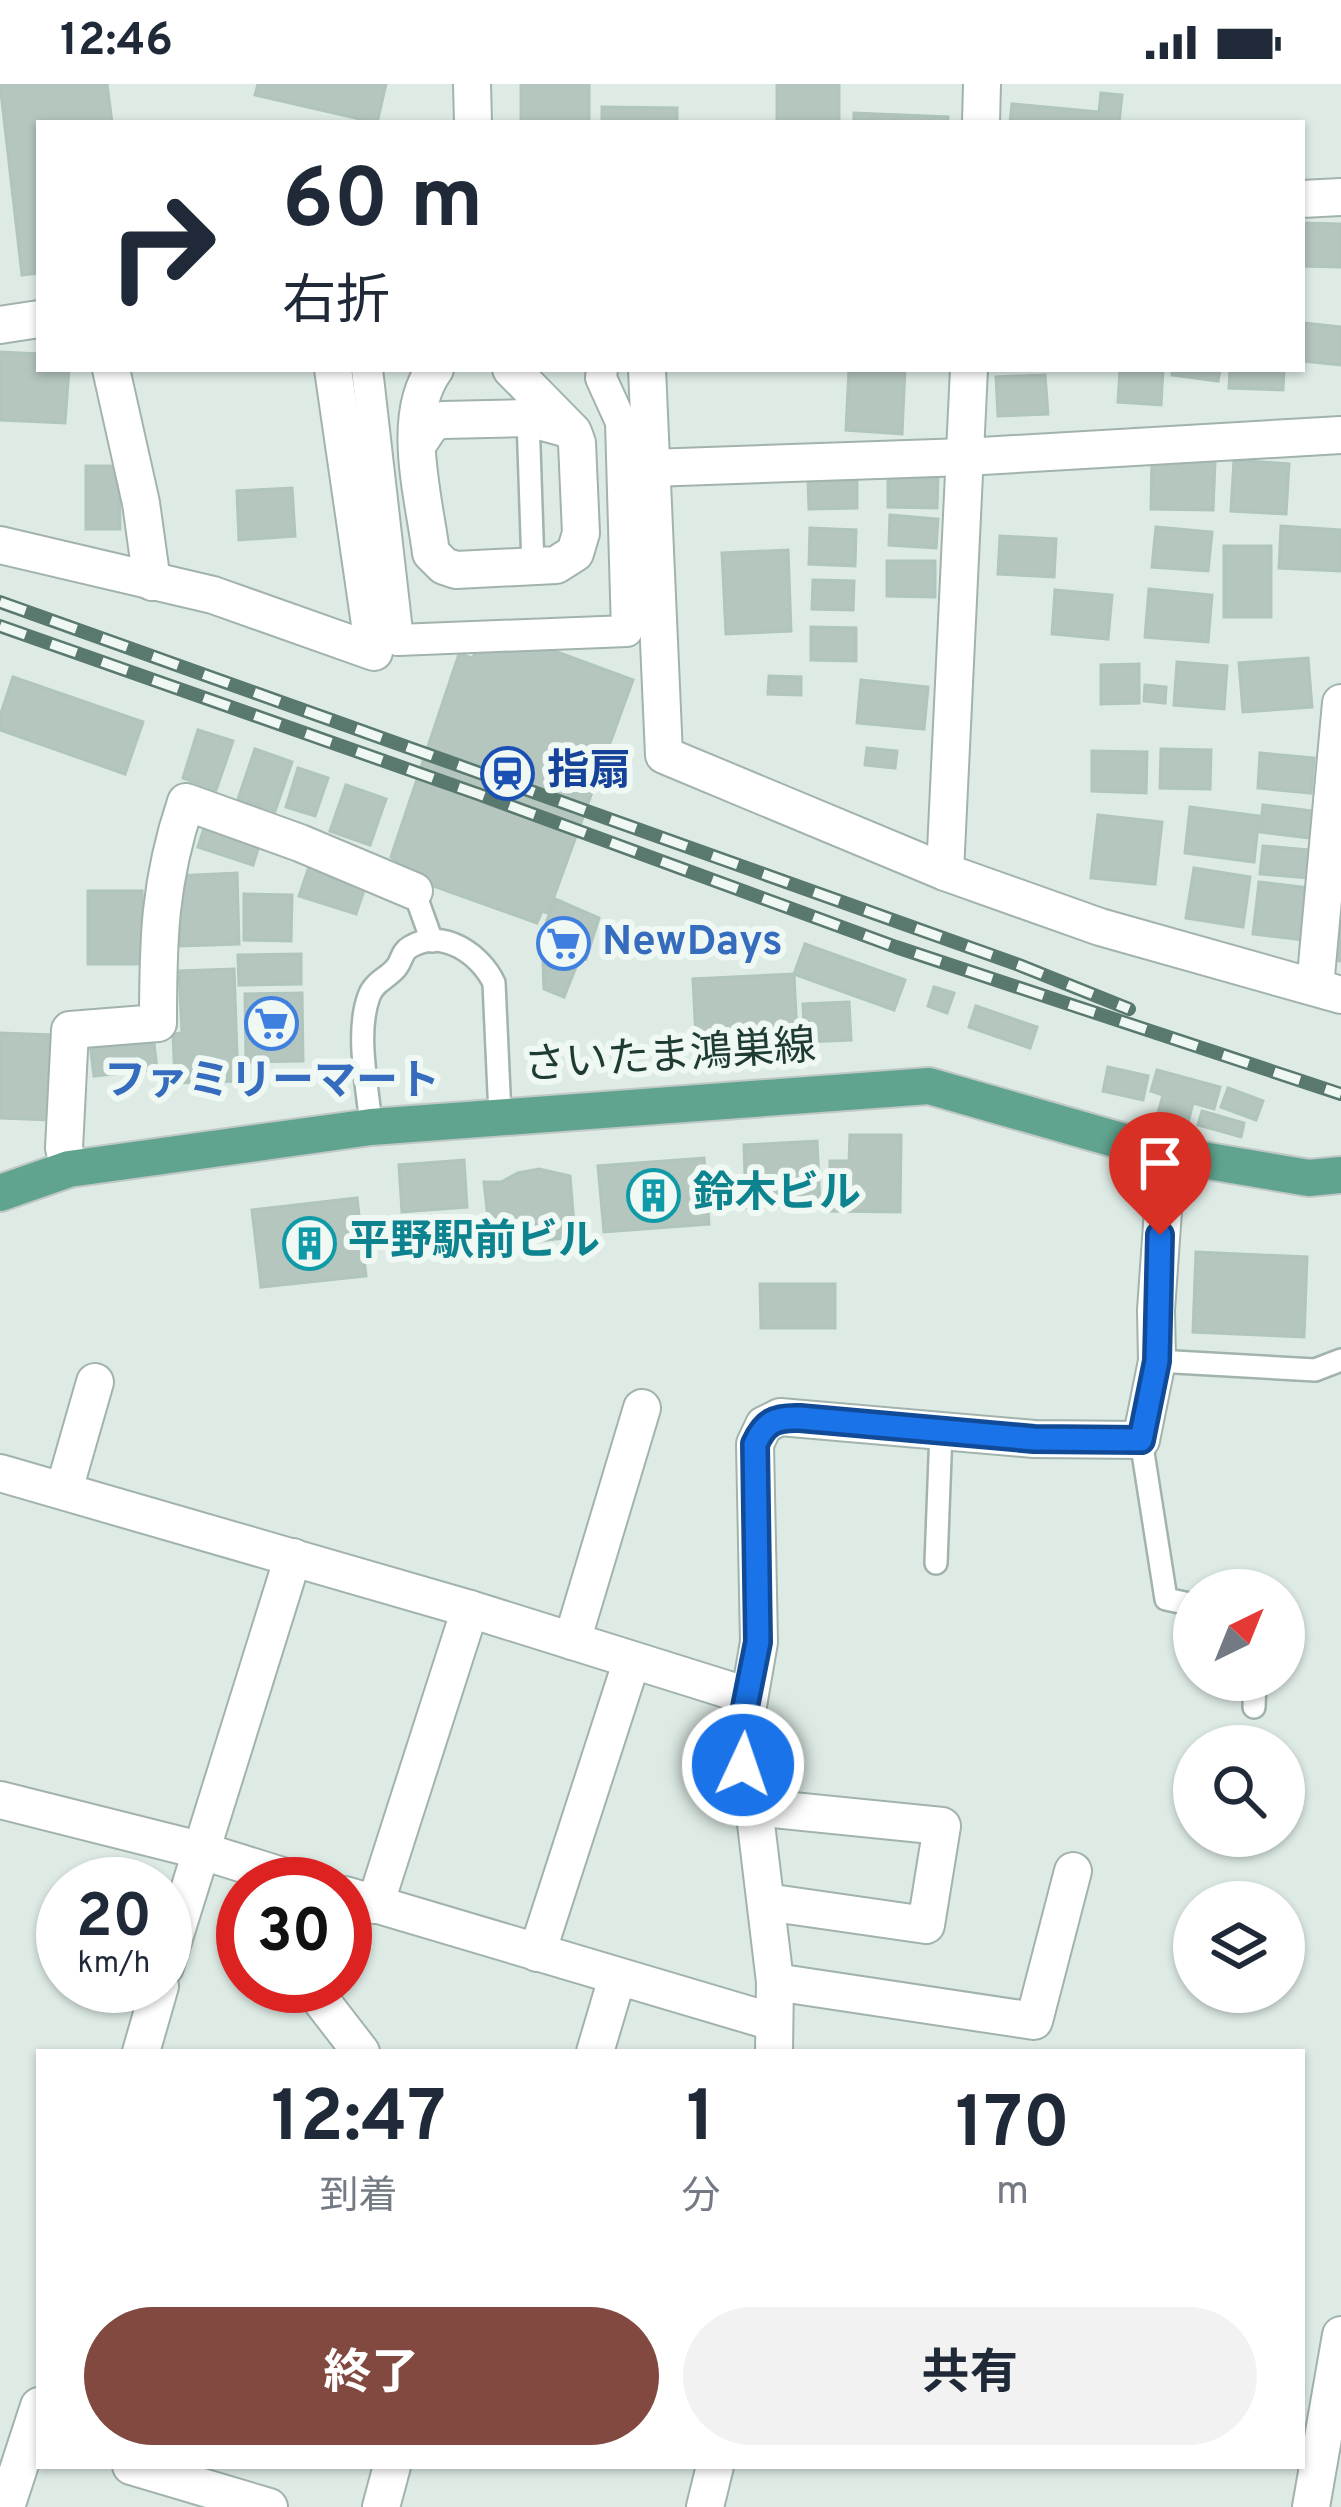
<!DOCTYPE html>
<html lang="ja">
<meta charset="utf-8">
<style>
:root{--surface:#fff;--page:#f2f2f3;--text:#1f2937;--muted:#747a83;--accent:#824940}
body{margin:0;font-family:Overpass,"Noto Sans JP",sans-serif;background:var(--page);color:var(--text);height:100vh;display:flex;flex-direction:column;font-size:45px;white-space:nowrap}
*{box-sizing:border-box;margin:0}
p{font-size:39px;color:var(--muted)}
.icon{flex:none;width:66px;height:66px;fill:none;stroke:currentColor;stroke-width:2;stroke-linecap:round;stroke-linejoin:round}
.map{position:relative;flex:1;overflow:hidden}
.side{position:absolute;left:36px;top:1965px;width:1269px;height:420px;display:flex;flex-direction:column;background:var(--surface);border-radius:0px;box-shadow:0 3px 9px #0004}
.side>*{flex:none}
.banner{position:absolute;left:36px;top:36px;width:1269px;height:252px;border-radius:0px;box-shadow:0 3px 9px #0004;background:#fff;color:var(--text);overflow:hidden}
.needle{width:78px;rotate:43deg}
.buttons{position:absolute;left:1173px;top:1485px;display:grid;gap:24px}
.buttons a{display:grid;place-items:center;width:132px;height:132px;border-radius:50%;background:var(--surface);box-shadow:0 3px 9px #0004;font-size:60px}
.speed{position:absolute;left:36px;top:1773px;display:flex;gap:24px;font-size:60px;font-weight:700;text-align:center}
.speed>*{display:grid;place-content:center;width:156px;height:156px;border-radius:50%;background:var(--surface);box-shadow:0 3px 9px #0004;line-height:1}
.speed small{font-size:30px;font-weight:400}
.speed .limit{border:18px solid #d22;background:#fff;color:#111}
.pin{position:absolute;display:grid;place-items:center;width:102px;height:102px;color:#fff;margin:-123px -51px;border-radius:50% 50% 50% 0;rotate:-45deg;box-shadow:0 0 12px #0007}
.pin .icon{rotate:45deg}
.me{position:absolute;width:132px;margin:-66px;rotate:3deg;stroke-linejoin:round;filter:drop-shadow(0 0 9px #0008)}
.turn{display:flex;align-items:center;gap:42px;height:252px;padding:0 48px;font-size:54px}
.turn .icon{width:156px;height:156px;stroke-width:2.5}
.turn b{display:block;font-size:84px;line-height:102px}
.eta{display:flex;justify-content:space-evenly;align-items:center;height:204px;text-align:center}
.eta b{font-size:72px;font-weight:700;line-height:84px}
.action{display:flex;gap:24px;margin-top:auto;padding:24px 48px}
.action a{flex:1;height:138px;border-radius:72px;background:var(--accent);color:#fff;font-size:48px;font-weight:700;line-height:138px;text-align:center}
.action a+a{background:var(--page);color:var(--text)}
.status{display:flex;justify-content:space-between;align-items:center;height:84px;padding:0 60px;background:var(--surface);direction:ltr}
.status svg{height:33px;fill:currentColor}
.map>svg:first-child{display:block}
</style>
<div class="status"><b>12:46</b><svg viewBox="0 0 49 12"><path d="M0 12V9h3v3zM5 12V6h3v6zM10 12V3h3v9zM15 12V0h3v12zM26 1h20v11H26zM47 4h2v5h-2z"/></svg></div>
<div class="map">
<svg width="1341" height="2423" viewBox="0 0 1341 2423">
<rect width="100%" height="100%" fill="#deebe5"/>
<!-- building -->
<g fill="#b4c6be" stroke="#b0c5bc" stroke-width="3">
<polygon points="0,0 107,0 112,39 39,39 39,189 22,191"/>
<polygon points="258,0 386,0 377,39 255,11"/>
<rect x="521" y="0" width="68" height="39"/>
<rect x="777" y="0" width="62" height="39"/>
<polygon points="1101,9 1122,11 1119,39 1010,39 1012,20 1099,28"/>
<polygon points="602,23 677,24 677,39 602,39"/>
<polygon points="854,29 948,33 948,39 854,39"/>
<polygon points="1302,139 1341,140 1341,183 1302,182"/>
<polygon points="1304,239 1341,243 1341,281 1302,277"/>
<polygon points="0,268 39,270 39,285 69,285 65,339 0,336"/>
<polygon points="849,285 905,285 902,350 846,346"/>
<polygon points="1120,285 1163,285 1161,321 1118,318"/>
<polygon points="1173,285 1220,285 1218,297 1172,291"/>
<polygon points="1230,285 1284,285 1283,306 1229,304"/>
<polygon points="1045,291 1048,330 998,332 996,293"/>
<polygon points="1152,375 1215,377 1213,426 1151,425"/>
<polygon points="1234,376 1289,380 1286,430 1231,427"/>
<polygon points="86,382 119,382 120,445 86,445"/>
<polygon points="888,392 938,393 937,424 888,423"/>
<polygon points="808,396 857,396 857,424 809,425"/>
<polygon points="292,404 295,452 239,456 237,407"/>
<polygon points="890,431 938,435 936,464 889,461"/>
<polygon points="1281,442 1341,446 1341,487 1279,484"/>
<polygon points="1156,443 1212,448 1208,487 1152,483"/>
<polygon points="810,444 856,446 855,482 809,480"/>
<polygon points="1000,452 1056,455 1054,493 998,490"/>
<rect x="1224" y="462" width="47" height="71"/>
<polygon points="788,466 791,547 726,550 722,469"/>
<polygon points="887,477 935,477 935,513 887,512"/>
<polygon points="813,496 854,497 853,526 812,525"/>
<polygon points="1149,505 1212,511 1208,558 1145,553"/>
<polygon points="1055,506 1112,511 1108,555 1052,550"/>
<polygon points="484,541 633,596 548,829 542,827 537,839 394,788 396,777 391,773 459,570 473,574"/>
<polygon points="811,543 856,544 856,577 811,576"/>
<polygon points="1308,574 1312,623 1243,628 1239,579"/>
<polygon points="1177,578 1227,582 1224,625 1174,621"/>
<polygon points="1139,580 1139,619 1101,620 1101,581"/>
<polygon points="769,592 801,593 801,611 768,610"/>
<polygon points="13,593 143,638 125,690 0,646 0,632"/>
<polygon points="861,596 928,603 924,645 857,639"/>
<polygon points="1145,601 1166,603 1165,619 1144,617"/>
<polygon points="198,646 233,657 216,706 183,694"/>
<polygon points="867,664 897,667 895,684 865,681"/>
<polygon points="255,665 292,678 275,727 238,715"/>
<polygon points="1161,665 1211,666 1210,705 1160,704"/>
<polygon points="1092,667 1147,668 1146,709 1092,707"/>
<polygon points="1260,669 1314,674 1311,709 1258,704"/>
<polygon points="298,684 328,694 315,732 286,723"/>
<polygon points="346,701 386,715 370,761 330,747"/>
<polygon points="1263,721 1313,727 1310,754 1260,748"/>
<polygon points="1190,723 1259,732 1254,778 1185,769"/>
<polygon points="1098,731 1162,738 1155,800 1091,794"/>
<polygon points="207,735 262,753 253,781 198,763"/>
<polygon points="1263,762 1310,766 1308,794 1260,790"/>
<polygon points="312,774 369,792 356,830 299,812"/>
<polygon points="1194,784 1250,793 1243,843 1186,834"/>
<polygon points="237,789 239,860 180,862 177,792"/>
<polygon points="1259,798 1310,804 1305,856 1253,850"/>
<polygon points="88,807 142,807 143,880 88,880"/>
<polygon points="244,810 292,811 291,857 244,856"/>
<polygon points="555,815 599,834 586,875 580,873 564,913 544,905 542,850"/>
<polygon points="1336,833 1341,834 1341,877 1332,876"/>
<polygon points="805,860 905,896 894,926 794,890"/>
<polygon points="301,870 301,900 239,901 238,871"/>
<polygon points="234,885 238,997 175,999 173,950 182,949 179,887"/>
<polygon points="794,890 797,951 696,955 693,895"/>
<polygon points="934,903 954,909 947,929 928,922"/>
<polygon points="302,909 303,977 246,978 245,910"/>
<polygon points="849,918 851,956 805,958 803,920"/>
<polygon points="976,922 1037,943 1030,964 969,943"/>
<polygon points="0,949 53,951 50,1036 0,1034"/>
<polygon points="153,951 157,985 94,992 90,959"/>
<polygon points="1108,983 1148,992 1143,1016 1103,1007"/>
<polygon points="1157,986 1220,1003 1214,1025 1193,1019 1187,1042 1157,1033 1163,1011 1151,1007"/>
<polygon points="1228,1004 1263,1017 1256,1036 1221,1023"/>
<polygon points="1202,1027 1244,1039 1241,1053 1198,1041"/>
<polygon points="850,1051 901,1051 900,1128 830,1127 830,1077 849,1077"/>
<polygon points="817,1057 820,1121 746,1124 744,1061"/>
<polygon points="704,1074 709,1140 604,1148 598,1082"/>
<polygon points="464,1076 467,1123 402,1128 399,1081"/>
<polygon points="539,1085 570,1092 575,1153 491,1162 484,1098 501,1098 518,1089"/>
<polygon points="357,1114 366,1192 261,1203 252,1126"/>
<polygon points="1196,1168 1307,1173 1304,1253 1193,1248"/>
<polygon points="760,1200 835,1200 835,1244 761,1244"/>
</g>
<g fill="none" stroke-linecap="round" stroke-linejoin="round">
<defs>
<g id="service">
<polyline points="528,334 533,482"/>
<polyline points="414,807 432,857"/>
<path d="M371,1043C368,1003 355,950 369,912C374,898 386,895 395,885C402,878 401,868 410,863C443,843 481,871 494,899L500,1031"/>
<polyline points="1157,1277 1315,1286 1341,1276"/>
<polyline points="1141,1356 1166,1515 1194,1521"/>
<polyline points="936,1479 941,1347"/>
<polyline points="1254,1623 1255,1596"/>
</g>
<polyline id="pedestrian" points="367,285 398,556 627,547 621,338 601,294 602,285"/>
<g id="minor">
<polyline points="981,39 982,0"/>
<polyline points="1302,115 1341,113"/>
<polyline points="0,241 39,235"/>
<polyline points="111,285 141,419 152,498"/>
<polyline points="647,285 664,671 945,788 1100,843 1341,911"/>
<polyline points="651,384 965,373 1341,351"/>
<polyline points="0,461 213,511 374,568 333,285"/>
<polyline points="945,788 969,285"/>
<polyline points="1315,903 1341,619"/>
<path d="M69,1085L64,1064L70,946L158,939C158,857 159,798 186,718L300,759L414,807"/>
<polyline points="0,1389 470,1525 748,1612"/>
<polyline points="64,1406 95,1298"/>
<polyline points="572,1557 642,1324"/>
<polyline points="0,1716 199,1766 308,1800"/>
<polyline points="754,1723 942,1742 926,1841 766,1818"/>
<polyline points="345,1811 773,1938"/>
<polyline points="375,1821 470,1525"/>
<polyline points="537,1869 632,1576"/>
<polyline points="165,1883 293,1473"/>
<polyline points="775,1898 1034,1937 1073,1787"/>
<polyline points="310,1902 361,1968"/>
<polyline points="141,1968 160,1902"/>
<polyline points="595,1968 617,1894"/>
<polyline points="774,1968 775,1898 754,1723 741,1662 759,1558 755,1360 764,1341 780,1333 1034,1355 1141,1356 1157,1277 1156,1226 1167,1070"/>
<polyline points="131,2382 269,2423"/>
<polyline points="6,2423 39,2322"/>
<polyline points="381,2423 392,2382"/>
<polyline points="705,2423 715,2382"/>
<polyline points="1311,2423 1341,2251"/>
</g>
<g id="tertiary">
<polyline points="472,0 473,39"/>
<path d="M435,285C400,332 424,413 431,469L444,482L456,486L556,481L575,469L581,449L577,359L573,348L511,285"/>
<polyline points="418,360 432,339 443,336 528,334 568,345"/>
</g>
<polyline id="primary" points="0,1109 69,1085 371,1043 929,1002 1167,1070 1309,1094 1341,1091"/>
</defs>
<!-- service casing -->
<use href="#service" stroke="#a1b3ac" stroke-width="26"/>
<!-- pedestrian casing -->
<use href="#pedestrian" stroke="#a1b3ac" stroke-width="34"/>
<!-- minor casing -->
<use href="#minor" stroke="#a1b3ac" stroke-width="40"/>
<!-- tertiary casing -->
<use href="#tertiary" stroke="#a1b3ac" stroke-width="40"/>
<!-- primary casing -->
<use href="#primary" stroke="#c0c8c6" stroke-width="40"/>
<!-- service -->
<use href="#service" stroke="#fff" stroke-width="21"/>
<!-- pedestrian -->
<use href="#pedestrian" stroke="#fff" stroke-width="30"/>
<!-- minor -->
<use href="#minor" stroke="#fff" stroke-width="36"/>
<!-- tertiary -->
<use href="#tertiary" stroke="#fff" stroke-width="36"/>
<!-- primary -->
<use href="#primary" stroke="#60a490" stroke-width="36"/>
<defs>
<g id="rail">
<polyline points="0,518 1019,881 1129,925"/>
<polyline points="0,542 478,710 896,863 1341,1010"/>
</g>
</defs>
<!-- rail casing -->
<use href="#rail" stroke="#59786e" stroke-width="14"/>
<!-- rail -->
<use href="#rail" stroke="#eff8f3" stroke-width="9" stroke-dasharray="27" stroke-linecap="butt"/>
</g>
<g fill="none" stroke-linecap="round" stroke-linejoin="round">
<defs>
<path id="route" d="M743,1681L742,1638L758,1558L755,1360C765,1338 775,1333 800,1334L1034,1355L1141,1356L1157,1277L1160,1151"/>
</defs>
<!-- route casing -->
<use href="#route" stroke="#114b97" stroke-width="30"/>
<!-- route -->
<use href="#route" stroke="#1a73e8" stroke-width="21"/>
</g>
<!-- icons -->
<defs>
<symbol id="station-ring" viewBox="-11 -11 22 22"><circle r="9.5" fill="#eff8f3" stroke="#1a4fb4" stroke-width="1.5"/><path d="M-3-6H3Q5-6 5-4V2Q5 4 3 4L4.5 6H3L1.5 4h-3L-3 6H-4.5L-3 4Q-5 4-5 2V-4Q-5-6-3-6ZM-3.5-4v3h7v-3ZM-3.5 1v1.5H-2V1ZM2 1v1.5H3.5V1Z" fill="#1a4fb4"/></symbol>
<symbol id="supermarket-ring" viewBox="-11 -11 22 22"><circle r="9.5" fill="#eff8f3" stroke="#3f7fe0" stroke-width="1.5"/><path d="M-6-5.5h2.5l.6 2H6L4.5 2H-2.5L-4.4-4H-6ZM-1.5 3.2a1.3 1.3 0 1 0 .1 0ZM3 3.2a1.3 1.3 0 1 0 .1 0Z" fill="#3f7fe0"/></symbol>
<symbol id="building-ring" viewBox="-11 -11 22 22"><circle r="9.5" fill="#eff8f3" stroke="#0f9aa8" stroke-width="1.5"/><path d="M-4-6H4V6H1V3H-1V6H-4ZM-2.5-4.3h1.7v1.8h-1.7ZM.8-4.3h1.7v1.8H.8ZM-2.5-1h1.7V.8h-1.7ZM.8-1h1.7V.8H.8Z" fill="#0f9aa8"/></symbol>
</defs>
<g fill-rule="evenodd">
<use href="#station-ring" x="478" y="660" width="59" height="59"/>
<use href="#supermarket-ring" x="534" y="830" width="59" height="59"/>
<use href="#supermarket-ring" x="242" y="910" width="59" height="59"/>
<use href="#building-ring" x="624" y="1082" width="59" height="59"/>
<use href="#building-ring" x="280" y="1130" width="59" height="59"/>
</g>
<g text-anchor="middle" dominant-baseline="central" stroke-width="12" stroke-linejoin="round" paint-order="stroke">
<!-- transit labels -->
<g font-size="42" font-weight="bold" fill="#164399" stroke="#eff8f3" text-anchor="start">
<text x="547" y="689">指扇</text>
</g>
<!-- shop labels -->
<g font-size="42" font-weight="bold" fill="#366cbe" stroke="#eff8f3" text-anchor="start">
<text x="602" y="859">NewDays</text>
<text x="272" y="999" text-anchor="middle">ファミリーマート</text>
</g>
<!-- street labels -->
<g font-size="42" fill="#1f3c33" stroke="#eff8f3">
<text transform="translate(670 974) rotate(-4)">さいたま鴻巣線</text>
</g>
<!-- culture labels -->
<g font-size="42" font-weight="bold" fill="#0d838f" stroke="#eff8f3" text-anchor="start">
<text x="693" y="1111">鈴木ビル</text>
<text x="348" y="1159">平野駅前ビル</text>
</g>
</g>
</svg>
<div class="buttons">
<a><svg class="needle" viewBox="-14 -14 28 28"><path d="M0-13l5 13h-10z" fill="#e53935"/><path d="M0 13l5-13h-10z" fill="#747a83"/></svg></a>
<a><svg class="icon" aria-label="search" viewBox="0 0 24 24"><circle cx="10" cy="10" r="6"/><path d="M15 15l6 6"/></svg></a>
<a><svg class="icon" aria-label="layers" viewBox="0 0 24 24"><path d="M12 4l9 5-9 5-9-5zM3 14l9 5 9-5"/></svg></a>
</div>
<div class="speed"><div>20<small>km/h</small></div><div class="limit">30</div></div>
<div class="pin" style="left:1160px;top:1151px;background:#d93025"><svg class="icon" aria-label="arrive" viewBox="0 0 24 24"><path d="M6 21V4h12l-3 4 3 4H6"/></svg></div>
<svg class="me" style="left:743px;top:1681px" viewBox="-20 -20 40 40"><circle r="17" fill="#1a73e8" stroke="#fff" stroke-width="3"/><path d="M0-11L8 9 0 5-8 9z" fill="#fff"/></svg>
<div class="banner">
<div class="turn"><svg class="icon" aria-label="right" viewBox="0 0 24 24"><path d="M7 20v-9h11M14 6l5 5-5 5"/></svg><div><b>60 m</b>右折</div></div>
</div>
<section class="side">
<div class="eta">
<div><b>12:47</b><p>到着</p></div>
<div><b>1</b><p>分</p></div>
<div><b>170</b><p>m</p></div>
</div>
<div class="action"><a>終了</a><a>共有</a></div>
</section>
</div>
